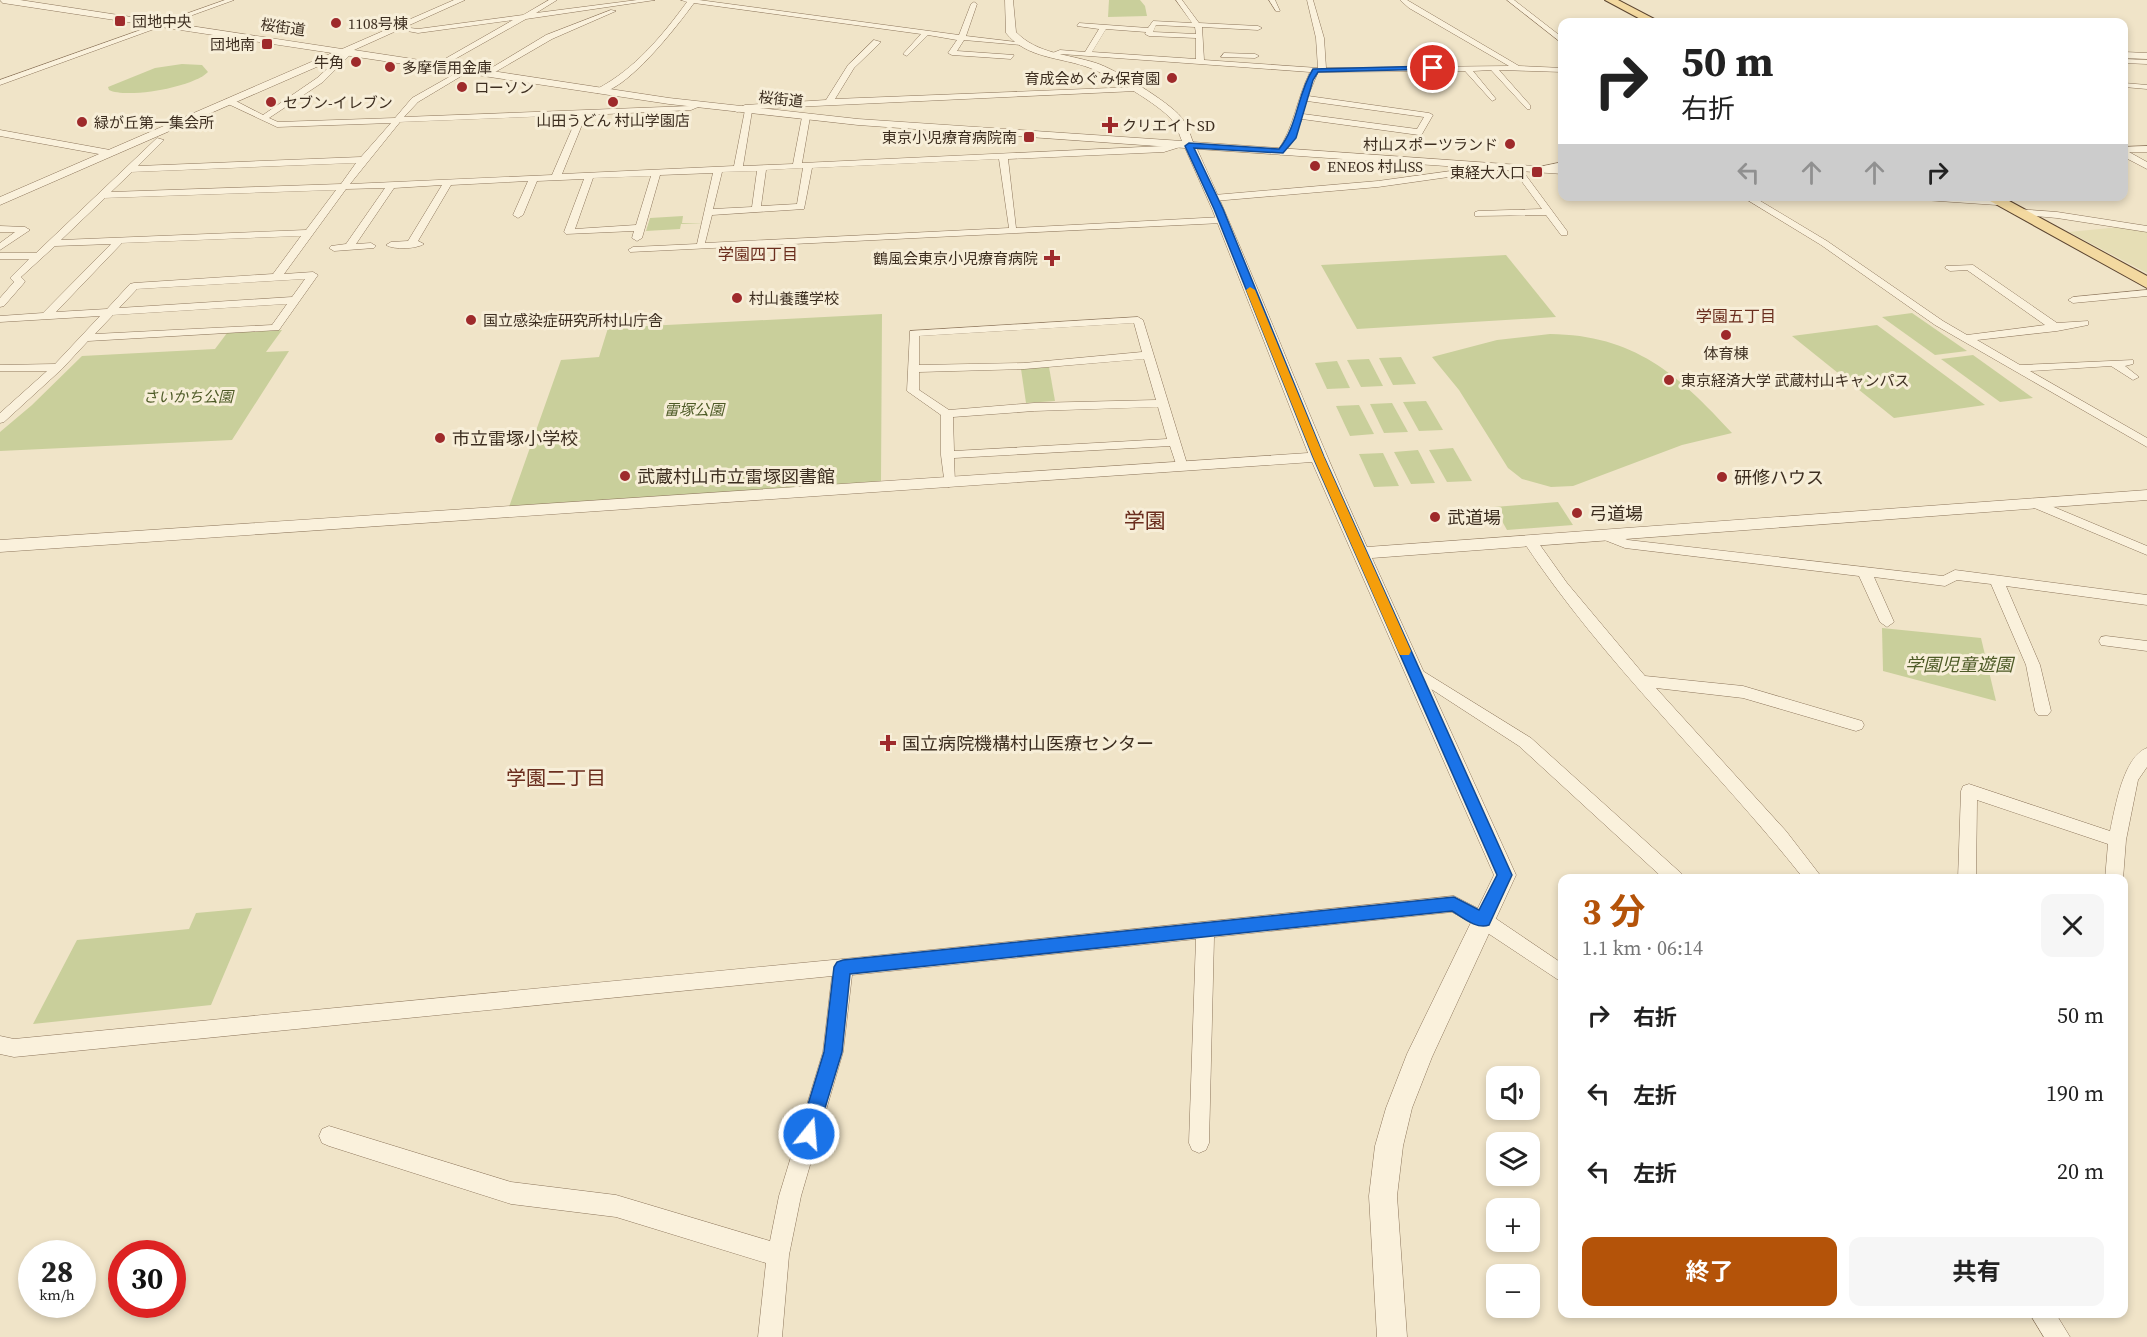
<!DOCTYPE html>
<html lang="ja">
<meta charset="utf-8">
<style>
:root{--surface:#fff;--page:#f6f6f6;--text:#222;--muted:#767676;--accent:#b45309}
body{margin:0;font-family:"Source Serif 4","Noto Sans JP",serif;background:var(--page);color:var(--text);height:100vh;display:flex;flex-direction:column;font-size:22px;white-space:nowrap}
*{box-sizing:border-box;margin:0}
p{font-size:20px;color:var(--muted)}
.icon{flex:none;width:33px;height:33px;fill:none;stroke:currentColor;stroke-width:2;stroke-linecap:round;stroke-linejoin:round}
.map{position:relative;flex:1;overflow:hidden}
.side{position:absolute;left:1558px;top:874px;width:570px;height:444px;display:flex;flex-direction:column;background:var(--surface);border-radius:12px;box-shadow:0 3px 9px #0003}
.side>*{flex:none}
.hud{position:absolute;left:1558px;top:18px;width:570px;height:183px;border-radius:12px;box-shadow:0 3px 9px #0003;background:#fff;color:var(--text);overflow:hidden}
.buttons{position:absolute;left:1486px;top:1066px;display:grid;gap:12px}
.buttons a{display:grid;place-items:center;width:54px;height:54px;border-radius:12px;background:var(--surface);box-shadow:0 3px 9px #0003;font-size:30px}
.speed{position:absolute;left:18px;top:1240px;display:flex;gap:12px;font-size:30px;font-weight:700;text-align:center}
.speed>*{display:grid;place-content:center;width:78px;height:78px;border-radius:50%;background:var(--surface);box-shadow:0 3px 9px #0003;line-height:1}
.speed small{font-size:15px;font-weight:400}
.speed .limit{border:9px solid #d22;background:#fff;color:#111}
.pin{position:absolute;display:grid;place-items:center;width:51px;height:51px;color:#fff;margin:-26px;border:3px solid #fff;border-radius:50%;box-shadow:0 2px 6px #0007}
.me{position:absolute;width:66px;margin:-33px;rotate:17deg;stroke-linejoin:round;filter:drop-shadow(0 0 4px #0008)}
.turn{display:flex;align-items:center;gap:21px;height:126px;padding:0 24px;font-size:27px}
.turn .icon{width:78px;height:78px;stroke-width:2.5}
.turn b{display:block;font-size:42px;line-height:51px}
.lanes{display:flex;align-items:center;height:57px;padding:0 24px;background:#0003;justify-content:center;gap:30px;direction:ltr}
.lanes .off{opacity:.35}
.round{display:grid;place-items:center;flex:none;width:63px;height:63px;border-radius:12px;background:var(--page)}
.head{display:flex;align-items:center;justify-content:space-between;height:102px;padding:0 24px}
h1{font-size:36px;font-weight:700;line-height:45px;color:var(--accent)}
.button{display:flex;gap:12px;margin-top:auto;padding:12px 24px}
.button a{flex:1;height:69px;border-radius:12px;background:var(--accent);color:#fff;font-size:24px;font-weight:700;line-height:69px;text-align:center}
.button a+a{background:var(--page);color:var(--text)}
ul{padding:0;list-style:none}
li{display:flex;align-items:center;gap:18px;height:78px;padding:0 24px}
li div{flex:1}
li b{display:block;font-size:22px}
li em{font-style:normal}
.map>svg:first-child{display:block}
</style>
<div class="map">
<svg width="2147" height="1337" viewBox="0 0 2147 1337">
<rect width="100%" height="100%" fill="#f0e4c8"/>
<!-- farmland -->
<polygon fill="#e6deb5" points="2120,227 2147,231 2147,273 2069,232"/>
<!-- green -->
<g fill="#c9cf9b">
<polygon points="1109,0 1140,0 1145,6 1147,16 1108,17"/>
<path d="M182,64L202,65L208,72C194,87 127,99 109,90L108,87L155,68Z"/>
<polygon points="683,216 682,223 705,223 681,224 680,229 646,231 650,218"/>
<polygon points="1506,255 1556,317 1357,329 1321,265"/>
<polygon points="1912,313 1967,351 1935,355 1882,317"/>
<polygon points="882,314 881,482 509,507 561,360 599,357 608,328"/>
<polygon points="1877,325 1985,405 1894,418 1792,336"/>
<polygon points="282,330 266,352 289,351 232,440 0,451 0,432 32,405 82,356 215,349 227,333"/>
<path d="M1550,334C1634,335 1678,374 1732,433L1682,445L1573,486L1551,487L1522,479L1508,468L1459,390L1432,357L1497,340Z"/>
<polygon points="1973,355 2033,398 2000,402 1941,359"/>
<polygon points="1401,357 1416,384 1393,385 1379,358"/>
<polygon points="1369,359 1383,386 1361,387 1347,360"/>
<polygon points="1337,361 1350,388 1327,389 1315,363"/>
<polygon points="1049,367 1055,401 1026,403 1021,369"/>
<polygon points="1426,401 1443,430 1419,431 1403,402"/>
<polygon points="1392,403 1408,432 1384,433 1370,404"/>
<polygon points="1359,405 1374,434 1350,436 1336,406"/>
<polygon points="1453,448 1472,481 1447,482 1429,450"/>
<polygon points="1418,450 1435,483 1411,484 1394,452"/>
<polygon points="1383,453 1399,486 1374,487 1359,454"/>
<polygon points="1558,502 1573,525 1507,530 1494,507"/>
<polygon points="1882,628 1981,638 1996,701 1883,671"/>
<polygon points="252,908 211,1005 33,1024 77,940 189,929 196,913"/>
</g>
<g fill="none" stroke-linecap="round" stroke-linejoin="round">
<defs>
<g id="minor">
<polygon points="225,0 234,0 0,85 0,80"/>
<polygon points="549,0 557,0 536,13 637,0 655,0 526,19 439,68 435,66 436,64 513,20 418,33 391,28 395,26 418,29 523,15"/>
<path d="M681,0H699L959,35L971,4L974,2L977,4L966,36L1025,43L1021,45L964,40L957,51L1014,55L1011,59L952,55L948,53L957,40L928,35L907,56L903,54L921,34L694,3C678,25 625,94 597,93V89C635,69 662,36 687,2Z"/>
<path d="M1176,0H1182L1199,23L1258,26L1262,28L1258,30L1202,27L1204,60L1318,68L1316,38L1307,0H1313L1324,38L1326,68L1509,66L1409,8L1400,0H1407L1519,66L1563,68V72L1499,70L1530,105V109H1527L1491,70L1473,71L1496,99L1492,101L1465,71L1318,72L1308,96L1429,113L1433,115L1422,134L1419,135L1302,119L1292,143L1281,155L1277,152C1295,126 1296,100 1310,72L1061,54L1054,56L1050,54L1060,50L1085,52L1099,29L1077,26L1079,23L1148,28L1153,21L1192,23ZM1156,25L1195,27L1196,34L1153,32ZM1106,29L1146,32L1145,34L1149,36L1196,38V59L1092,52ZM1307,101L1424,117L1417,129L1303,114Z"/>
<polygon points="1269,0 1275,0 1280,11 1276,11"/>
<polygon points="1507,0 1514,0 1563,38 1563,44"/>
<polygon points="611,10 616,11 552,39 490,75 483,73 546,35"/>
<path d="M874,40L881,42L854,68L835,99L1136,87L1140,89L1136,91L750,109L752,111L743,166L793,164L802,117L806,115L810,117L802,163L1163,146L1180,143V147L1164,152L1008,159L1016,228L1222,217L1227,220L1222,223L630,252L628,250L633,247L697,244L713,173L660,175L642,238L637,241L632,238L634,231L566,234L564,232L584,179L537,181L523,215L518,218L513,215L528,181L451,185L418,241L424,244C416,249 394,250 386,245L391,242L408,241L442,185L394,188L356,244L371,243L376,246L374,248L334,251L329,248L331,246L346,244L385,188L346,189L284,274L313,272L318,275L279,330L88,341L62,369L4,422L0,423V413L47,371H0V365L55,364L100,316L0,322V316L43,313L111,244L55,246L21,277L25,281L24,283L4,306L0,307V298L14,282L10,278L29,259H0V253H36L157,138L164,140L138,166L361,157L391,123L277,127L226,103V99H232L263,115L317,78L348,50L351,54L323,82L269,118L278,122L395,118L412,98L465,68L469,70L468,72L418,102L404,117L690,106L699,103L703,105L691,110L586,115L562,174L734,166L745,110L737,112L733,110L745,105L826,100L848,65ZM578,115L552,175L350,184L400,122ZM999,159L1009,228L705,243L712,215L804,209L812,168ZM356,163L341,184L111,192L132,172ZM803,168L797,204L761,206L766,170ZM757,171L752,207L713,209L722,172ZM651,176L636,225L575,229L593,178ZM336,190L306,230L61,240L105,198ZM301,236L273,274L134,283L130,284L107,309L56,312L122,243ZM305,279L292,297L119,308L137,289ZM287,304L272,325L95,334L113,315Z"/>
<polygon points="1224,53 1255,54 1259,56 1255,58 1221,57"/>
<polygon points="2124,59 2147,60 2147,64 2124,63"/>
<polygon points="2124,83 2147,85 2147,89 2124,87"/>
<polygon points="0,130 110,150 114,153 110,156 0,136"/>
<polygon points="2147,146 2147,152 2129,152 2147,162 2147,169 2124,157 2124,147"/>
<polygon points="1563,162 1563,168 1533,172 1529,169"/>
<polygon points="1502,164 1505,165 1505,169 1378,187 1214,201 1209,198 1214,195 1378,181"/>
<polygon points="1516,165 1519,166 1567,231 1567,235 1561,235 1546,215 1475,216 1475,212 1478,211 1542,209 1512,168"/>
<polygon points="1741,196 1752,196 1827,241 1943,321 1967,335 2045,325 1967,270 1950,271 1945,268 1946,266 1973,265 2057,323 2088,321 2088,325 2057,331 1977,340 2020,365 2133,360 2133,364 2125,366 2139,377 2133,380 2111,366 2030,371 2147,438 2147,447 1935,325 1821,245"/>
<polygon points="2017,209 2057,212 2147,226 2147,232 2057,218 2014,214 2014,210"/>
<polygon points="0,226 25,227 30,230 0,250 0,243 15,232 0,232"/>
<polygon points="2147,290 2147,296 2073,303 2068,300 2073,297"/>
<path d="M1138,317L1143,320L1188,467L1186,470H1178L1170,446L954,458L955,483L949,487L945,486L941,455V415L907,391L910,331ZM1134,323L1142,352L1024,363L919,365V336ZM1144,359L1156,400L1034,403L949,410L919,390V372L1024,369ZM1158,407L1167,439L954,451L953,417L1034,411Z"/>
<polygon points="2037,500 2147,546 2147,555 2032,507 2031,504 2032,501"/>
<polygon points="1607,532 1628,540 1943,576 1955,570 2147,595 2147,605 2006,586 2040,665 2051,711 2048,715 2038,715 2035,711 2026,665 1991,584 1957,580 1945,586 1874,577 1894,622 1887,627 1880,622 1859,576 1625,548 1602,539 1600,536"/>
<path d="M1530,537L1535,538L1567,583L1645,676L1743,686L1862,721L1864,725L1862,729L1856,731L1743,698L1656,688L1786,831L1823,879H1804C1713,764 1604,664 1523,541Z"/>
<polygon points="2106,636 2147,641 2147,651 2101,645 2099,641 2101,637"/>
<polygon points="1413,665 1531,738 1682,874 1685,879 1664,879 1519,746 1408,674 1405,670 1408,666"/>
<path d="M2147,748V767L2138,780L2126,840L2123,879H2105L2108,844L1977,800L1976,879H1958L1961,791L1963,786L1969,784L2110,831C2115,809 2123,756 2147,748Z"/>
<polygon points="1454,896 1489,914 1563,964 1563,983 1477,926 1452,912 1214,937 1209,1143 1206,1150 1199,1153 1192,1150 1189,1143 1196,939 852,975 843,1052 801,1196 789,1255 782,1337 758,1337 766,1263 616,1217 511,1204 329,1146 322,1143 319,1136 322,1129 329,1126 511,1182 616,1195 770,1241 779,1196 823,1052 832,976 14,1057 0,1054 0,1036 14,1039 843,959"/>
<polygon points="2030,1314 2056,1314 2070,1337 2044,1337"/>
</g>
<g id="tertiary">
<path d="M0,0H20L342,49L454,0H465L354,50L669,98L858,119L1182,141C1179,134 1177,126 1172,120C1160,105 1109,75 1090,68C1061,57 1027,59 1006,33L1005,0H1013L1016,32C1037,54 1068,54 1096,63C1115,69 1169,102 1181,117C1187,124 1190,134 1193,142L1563,168V174L1197,149C1257,280 1307,415 1367,547L2147,490V500L1372,558L1516,875L1432,1057L1412,1108L1403,1146L1397,1196L1407,1337H1377L1369,1196L1375,1146L1386,1108L1407,1054L1494,875L1312,462L0,552V540L1308,453L1212,209L1185,148L858,125L669,104L344,55L0,205V197L332,53L3,3Z"/>
<polygon points="2124,52 2147,53 2147,59 2124,58"/>
<path d="M1918,196C1935,196 1992,191 2003,201L1997,205L1924,200Z"/>
</g>
<g id="primary">
<polygon points="1605,0 1618,0 1660,22 1646,22"/>
<polygon points="1981,196 2000,196 2147,276 2147,288"/>
</g>
</defs>
<!-- minor casing -->
<use href="#minor" stroke="#8d765c" stroke-width="1"/>
<!-- tertiary casing -->
<use href="#tertiary" stroke="#8d765c" stroke-width="1"/>
<!-- primary casing -->
<use href="#primary" stroke="#5b4430" stroke-width="2"/>
<!-- minor -->
<use href="#minor" fill="#faf1dc" fill-rule="evenodd"/>
<!-- tertiary -->
<use href="#tertiary" fill="#faf1dc" fill-rule="evenodd"/>
<!-- primary -->
<use href="#primary" fill="#f3d9a0" fill-rule="evenodd"/>
</g>
<!-- route -->
<path fill="#1a73e8" stroke="#114b97" stroke-width="1.5" d="M1433,66L1435,69L1318,72L1313,80L1296,138L1283,153L1194,148L1223,209L1324,457L1512,875L1489,925C1477,930 1462,917 1452,911L850,974L842,1052L815,1141L809,1143L802,1141L799,1134L824,1052L834,967L837,962L843,960L1454,897L1479,910L1497,875L1313,457L1214,209L1185,146L1189,143L1279,149C1298,126 1297,94 1313,69Z"/>
<!-- slow -->
<polygon fill="#f59e0b" points="1250,287 1255,290 1324,457 1411,651 1409,655 1400,655 1398,651 1313,457 1246,290"/>
<!-- markers -->
<g fill="#9e2a2b" stroke="#f7eed8" stroke-width="2">
<rect x="114" y="15" width="12" height="12" rx="3"/>
<circle cx="336" cy="23" r="6"/>
<rect x="261" y="38" width="12" height="12" rx="3"/>
<circle cx="356" cy="62" r="6"/>
<circle cx="390" cy="67" r="6"/>
<circle cx="1172" cy="78" r="6"/>
<circle cx="462" cy="87" r="6"/>
<circle cx="271" cy="102" r="6"/>
<circle cx="613" cy="102" r="6"/>
<circle cx="82" cy="122" r="6"/>
<path d="M1107 116h6v6h6v6h-6v6h-6v-6h-6v-6h6z"/>
<rect x="1023" y="131" width="12" height="12" rx="3"/>
<circle cx="1510" cy="144" r="6"/>
<circle cx="1315" cy="166" r="6"/>
<rect x="1531" y="166" width="12" height="12" rx="3"/>
<path d="M1049 249h6v6h6v6h-6v6h-6v-6h-6v-6h6z"/>
<circle cx="737" cy="298" r="6"/>
<circle cx="471" cy="320" r="6"/>
<circle cx="1726" cy="335" r="6"/>
<circle cx="1669" cy="380" r="6"/>
<circle cx="440" cy="438" r="6"/>
<circle cx="625" cy="476" r="6"/>
<circle cx="1722" cy="477" r="6"/>
<circle cx="1577" cy="513" r="6"/>
<circle cx="1435" cy="517" r="6"/>
<path d="M885 734h6v6h6v6h-6v6h-6v-6h-6v-6h6z"/>
</g>
<g text-anchor="middle" dominant-baseline="central" stroke-width="6" stroke-linejoin="round" paint-order="stroke">
<!-- far-poi labels -->
<g font-size="15" fill="#3d2e20" stroke="#f7eed8" text-anchor="start">
<text x="132" y="21">団地中央</text>
<text x="348" y="23">1108号棟</text>
<text x="255" y="44" text-anchor="end">団地南</text>
<text x="344" y="62" text-anchor="end">牛角</text>
<text x="402" y="67">多摩信用金庫</text>
<text x="1160" y="78" text-anchor="end">育成会めぐみ保育園</text>
<text x="474" y="87">ローソン</text>
<text x="283" y="102">セブン-イレブン</text>
<text x="613" y="120" text-anchor="middle">山田うどん 村山学園店</text>
<text x="94" y="122">緑が丘第一集会所</text>
<text x="1122" y="125">クリエイトSD</text>
<text x="1017" y="137" text-anchor="end">東京小児療育病院南</text>
<text x="1498" y="144" text-anchor="end">村山スポーツランド</text>
<text x="1327" y="166">ENEOS 村山SS</text>
<text x="1525" y="172" text-anchor="end">東経大入口</text>
<text x="1038" y="258" text-anchor="end">鶴風会東京小児療育病院</text>
<text x="749" y="298">村山養護学校</text>
<text x="483" y="320">国立感染症研究所村山庁舎</text>
<text x="1726" y="353" text-anchor="middle">体育棟</text>
<text x="1681" y="380">東京経済大学 武蔵村山キャンパス</text>
</g>
<!-- far-street labels -->
<g font-size="15" fill="#3d2e20" stroke="#f7eed8">
<text transform="translate(283 27) rotate(8)">桜街道</text>
<text transform="translate(781 99) rotate(6)">桜街道</text>
</g>
<!-- far-park labels -->
<g font-size="15" font-style="italic" fill="#4d5a26" stroke="#f7eed8">
<text x="188" y="396">さいかち公園</text>
<text x="694" y="409">雷塚公園</text>
</g>
<!-- far-neighbourhood labels -->
<g font-size="16" fill="#6b2e1e" stroke="#f7eed8">
<text x="758" y="254">学園四丁目</text>
<text x="1736" y="316">学園五丁目</text>
</g>
<!-- poi labels -->
<g font-size="18" fill="#3d2e20" stroke="#f7eed8" text-anchor="start">
<text x="452" y="438">市立雷塚小学校</text>
<text x="637" y="476">武蔵村山市立雷塚図書館</text>
<text x="1734" y="477">研修ハウス</text>
<text x="1589" y="513">弓道場</text>
<text x="1447" y="517">武道場</text>
<text x="902" y="743">国立病院機構村山医療センター</text>
</g>
<!-- park labels -->
<g font-size="18" font-style="italic" fill="#4d5a26" stroke="#f7eed8">
<text x="1959" y="664">学園児童遊園</text>
</g>
<!-- neighbourhood labels -->
<g font-size="20" fill="#6b2e1e" stroke="#f7eed8">
<text x="556" y="778">学園二丁目</text>
</g>
<!-- quarter labels -->
<g font-size="21" fill="#6b2e1e" stroke="#f7eed8">
<text x="1145" y="520">学園</text>
</g>
</g>
</svg>
<div class="buttons">
<a><svg class="icon" aria-label="sound" viewBox="0 0 24 24"><path d="M4 9h4l5-4v14l-5-4H4zM17 9q2 3 0 6"/></svg></a>
<a><svg class="icon" aria-label="layers" viewBox="0 0 24 24"><path d="M12 4l9 5-9 5-9-5zM3 14l9 5 9-5"/></svg></a>
<a>+</a>
<a>−</a>
</div>
<div class="speed"><div>28<small>km/h</small></div><div class="limit">30</div></div>
<div class="pin" style="left:1433px;top:68px;background:#d93025"><svg class="icon" aria-label="arrive" viewBox="0 0 24 24"><path d="M6 21V4h12l-3 4 3 4H6"/></svg></div>
<svg class="me" style="left:809px;top:1134px" viewBox="-20 -20 40 40"><circle r="17" fill="#1a73e8" stroke="#fff" stroke-width="3"/><path d="M0-11L8 9 0 5-8 9z" fill="#fff"/></svg>
<div class="hud">
<div class="turn"><svg class="icon" aria-label="right" viewBox="0 0 24 24"><path d="M7 20v-9h11M14 6l5 5-5 5"/></svg><div><b>50 m</b>右折</div></div>
<div class="lanes"><svg class="icon off" aria-label="left" viewBox="0 0 24 24"><path d="M17 20v-9H6M10 6l-5 5 5 5"/></svg><svg class="icon off" aria-label="ahead" viewBox="0 0 24 24"><path d="M12 20V5M6 11l6-6 6 6"/></svg><svg class="icon off" aria-label="ahead" viewBox="0 0 24 24"><path d="M12 20V5M6 11l6-6 6 6"/></svg><svg class="icon" aria-label="right" viewBox="0 0 24 24"><path d="M7 20v-9h11M14 6l5 5-5 5"/></svg></div>
</div>
<section class="side">
<div class="head"><div><h1>3 分</h1><p>1.1 km · 06:14</p></div><a class="round"><svg class="icon" aria-label="close" viewBox="0 0 24 24"><path d="M6 6l12 12M18 6L6 18"/></svg></a></div>
<ul>
<li><svg class="icon" aria-label="right" viewBox="0 0 24 24"><path d="M7 20v-9h11M14 6l5 5-5 5"/></svg><div><b>右折</b></div><em>50 m</em></li>
<li><svg class="icon" aria-label="left" viewBox="0 0 24 24"><path d="M17 20v-9H6M10 6l-5 5 5 5"/></svg><div><b>左折</b></div><em>190 m</em></li>
<li><svg class="icon" aria-label="left" viewBox="0 0 24 24"><path d="M17 20v-9H6M10 6l-5 5 5 5"/></svg><div><b>左折</b></div><em>20 m</em></li>
</ul>
<div class="button"><a>終了</a><a>共有</a></div>
</section>
</div>
